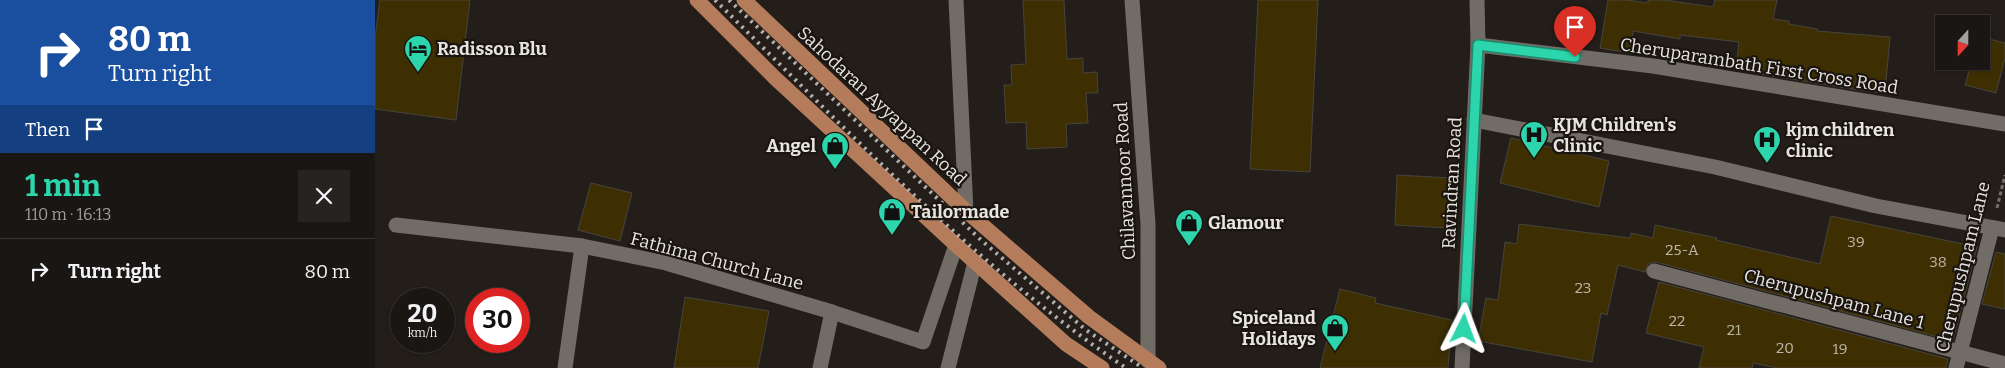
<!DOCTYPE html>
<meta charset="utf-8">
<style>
:root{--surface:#1a1613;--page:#272321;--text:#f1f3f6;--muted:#9f9fa0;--line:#383533;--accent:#2cd5ab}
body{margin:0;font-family:Bitter,serif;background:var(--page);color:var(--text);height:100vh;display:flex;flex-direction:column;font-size:19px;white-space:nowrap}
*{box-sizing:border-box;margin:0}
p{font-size:16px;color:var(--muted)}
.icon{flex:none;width:28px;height:28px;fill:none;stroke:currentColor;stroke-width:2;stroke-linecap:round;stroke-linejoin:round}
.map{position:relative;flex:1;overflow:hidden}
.details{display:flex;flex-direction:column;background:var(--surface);width:375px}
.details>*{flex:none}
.guide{background:#1a4fa0;color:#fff;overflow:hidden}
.needle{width:32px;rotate:201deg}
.buttons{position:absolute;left:1560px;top:15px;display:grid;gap:10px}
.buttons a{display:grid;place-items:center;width:55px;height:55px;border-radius:0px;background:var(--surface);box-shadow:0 1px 4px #0004,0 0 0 1px var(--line);font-size:25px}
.speed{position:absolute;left:15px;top:288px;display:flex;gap:10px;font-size:25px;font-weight:700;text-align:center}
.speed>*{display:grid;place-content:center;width:65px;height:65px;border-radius:50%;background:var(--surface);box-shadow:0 1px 4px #0004,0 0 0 1px var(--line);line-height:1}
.speed small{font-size:12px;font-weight:400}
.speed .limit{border:8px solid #d22;background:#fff;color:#111}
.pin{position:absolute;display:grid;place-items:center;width:42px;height:42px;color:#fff;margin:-51px -21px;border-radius:50% 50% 50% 0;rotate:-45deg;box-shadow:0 0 5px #0007}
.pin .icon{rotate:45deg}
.me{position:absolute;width:55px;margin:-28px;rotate:3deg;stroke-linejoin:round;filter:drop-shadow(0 0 4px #0008)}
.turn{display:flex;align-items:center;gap:18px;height:105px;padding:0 25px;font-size:22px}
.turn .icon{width:65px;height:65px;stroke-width:2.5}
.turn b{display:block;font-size:35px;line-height:42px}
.then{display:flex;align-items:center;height:48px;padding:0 25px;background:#0003;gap:10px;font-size:19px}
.round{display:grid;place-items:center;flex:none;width:52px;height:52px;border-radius:0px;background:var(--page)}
.head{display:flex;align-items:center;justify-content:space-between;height:85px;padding:0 25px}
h1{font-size:30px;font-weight:700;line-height:38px;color:var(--accent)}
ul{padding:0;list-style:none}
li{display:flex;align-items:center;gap:15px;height:65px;padding:0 25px;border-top:1px solid var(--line)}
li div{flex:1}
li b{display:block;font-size:19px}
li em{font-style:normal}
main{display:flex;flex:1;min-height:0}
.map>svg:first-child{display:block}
</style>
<main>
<section class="details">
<div class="guide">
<div class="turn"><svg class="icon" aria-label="right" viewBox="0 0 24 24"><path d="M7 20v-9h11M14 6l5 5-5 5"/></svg><div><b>80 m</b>Turn right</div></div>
<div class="then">Then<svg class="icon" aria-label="arrive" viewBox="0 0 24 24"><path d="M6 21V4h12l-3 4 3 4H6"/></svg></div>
</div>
<div class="head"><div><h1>1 min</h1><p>110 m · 16:13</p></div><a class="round"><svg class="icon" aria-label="close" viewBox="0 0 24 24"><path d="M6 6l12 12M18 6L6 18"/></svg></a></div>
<ul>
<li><svg class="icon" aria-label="right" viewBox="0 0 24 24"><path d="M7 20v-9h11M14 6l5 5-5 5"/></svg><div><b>Turn right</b></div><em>80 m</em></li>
</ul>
</section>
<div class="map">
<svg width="1630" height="368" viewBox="0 0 1630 368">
<rect width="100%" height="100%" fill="#231e19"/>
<!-- building -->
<g fill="#3e2f03" stroke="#47443d">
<polygon points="5,0 95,0 81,120 0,109 0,38"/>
<polygon points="648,0 689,0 692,59 708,58 708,73 722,72 723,93 711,93 713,123 691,124 692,147 652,149 651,122 631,123 629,85 637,85 636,65 651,64"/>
<polygon points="883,0 943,0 935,172 875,169"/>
<polygon points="1233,0 1252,0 1273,3 1273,0 1290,0 1338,7 1340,0 1402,0 1398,19 1414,21 1414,24 1442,29 1442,31 1515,37 1510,93 1477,89 1361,70 1364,42 1305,35 1305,39 1258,31 1255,53 1225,48"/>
<polygon points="1606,37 1630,43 1630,58 1621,93 1590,85 1597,61 1606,61"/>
<polygon points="1136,138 1234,161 1224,207 1125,183"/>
<polygon points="1022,175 1076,178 1074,228 1020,225"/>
<polygon points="216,183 257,193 245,241 203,230"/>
<polygon points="1456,216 1602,247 1578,341 1281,262 1273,264 1270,272 1243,265 1232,315 1226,313 1217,362 1103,341 1111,298 1123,300 1130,242 1142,244 1144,224 1255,238 1256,233 1278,238 1280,225 1342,238 1341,240 1445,264"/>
<polygon points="1621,252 1630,254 1630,309 1607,304"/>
<polygon points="1284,282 1573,359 1571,368 1402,368 1378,363 1377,368 1324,368 1329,347 1271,333"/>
<polygon points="965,289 1001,298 1000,303 1077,320 1073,368 945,368"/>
<polygon points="310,297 394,311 383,368 299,368"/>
</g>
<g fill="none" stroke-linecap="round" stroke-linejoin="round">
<!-- path -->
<polyline stroke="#746f6b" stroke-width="3" stroke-dasharray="4 2.5" stroke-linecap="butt" points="1622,208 1630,175"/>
<!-- minor -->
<g stroke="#726c66" stroke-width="15">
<polyline points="581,0 591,211"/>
<polyline points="757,0 773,224 773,361"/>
<polyline points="1103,45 1278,66 1630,124"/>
<polyline points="1099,120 1340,167 1501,206 1630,230"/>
<polyline points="21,225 207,246 291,263 457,312 548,342 581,245"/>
<polyline points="1279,271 1630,364"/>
<polyline points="190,368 207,246"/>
<polyline points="445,368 457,312"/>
<polyline points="573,368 600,262"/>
<polyline points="1087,368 1103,45 1102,0"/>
<polyline points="1581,368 1617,228"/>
</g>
<!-- major -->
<g stroke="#b57c5b" stroke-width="15">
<polyline points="322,0 400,78 581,245 691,344 727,368"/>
<polyline points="369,0 591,211 714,317 784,368"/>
</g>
<!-- rail -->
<g stroke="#b3afab" stroke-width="4" stroke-dasharray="2.5 5" stroke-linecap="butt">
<path d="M340,0C471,129 599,265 751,368"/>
<polyline points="354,0 606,240 711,330 768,368"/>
</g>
</g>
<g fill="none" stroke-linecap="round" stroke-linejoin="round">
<defs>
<polyline id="route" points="1089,329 1103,45 1200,57"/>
</defs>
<!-- route casing -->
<use href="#route" stroke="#1d8a6f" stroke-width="12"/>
<!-- route -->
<use href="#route" stroke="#2cd5ab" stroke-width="9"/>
</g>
<!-- icons -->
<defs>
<symbol id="hotel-pin" viewBox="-11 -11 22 30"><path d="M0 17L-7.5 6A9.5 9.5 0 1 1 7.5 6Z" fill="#2cd5ab" stroke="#1a1510"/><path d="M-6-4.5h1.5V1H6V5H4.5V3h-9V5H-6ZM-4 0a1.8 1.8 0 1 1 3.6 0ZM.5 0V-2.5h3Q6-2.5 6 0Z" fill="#111"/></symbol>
<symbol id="hospital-pin" viewBox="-11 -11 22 30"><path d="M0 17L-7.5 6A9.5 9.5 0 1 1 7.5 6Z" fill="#2cd5ab" stroke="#1a1510"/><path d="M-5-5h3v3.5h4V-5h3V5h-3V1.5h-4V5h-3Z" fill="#111"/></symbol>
<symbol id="shop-pin" viewBox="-11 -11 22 30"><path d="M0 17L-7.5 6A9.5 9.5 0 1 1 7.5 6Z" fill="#2cd5ab" stroke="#1a1510"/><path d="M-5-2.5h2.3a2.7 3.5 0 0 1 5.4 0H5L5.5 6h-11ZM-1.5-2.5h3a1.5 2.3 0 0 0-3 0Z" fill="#111"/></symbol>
</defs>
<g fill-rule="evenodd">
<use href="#hotel-pin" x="27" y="33" width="32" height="43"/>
<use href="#hospital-pin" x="1143" y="119" width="32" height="43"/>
<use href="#hospital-pin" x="1376" y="124" width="32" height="43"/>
<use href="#shop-pin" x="444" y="130" width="32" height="43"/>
<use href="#shop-pin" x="501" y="196" width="32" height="43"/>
<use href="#shop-pin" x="798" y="207" width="32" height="43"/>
<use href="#shop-pin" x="944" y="312" width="32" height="43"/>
</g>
<g text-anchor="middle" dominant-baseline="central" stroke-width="4.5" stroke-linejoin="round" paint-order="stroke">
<!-- number labels -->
<g font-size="15" fill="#bdb7a9">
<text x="1481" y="242">39</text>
<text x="1307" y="250">25-A</text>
<text x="1563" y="262">38</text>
<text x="1208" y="288">23</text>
<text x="1302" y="321">22</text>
<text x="1359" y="330">21</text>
<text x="1410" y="348">20</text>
<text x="1465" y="349">19</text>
</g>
<!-- poi labels -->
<g font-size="18" font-weight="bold" fill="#e7e4e0" stroke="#1a1510" text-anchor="start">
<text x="62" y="49">Radisson Blu</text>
<text x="1178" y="125">KJM Children's<tspan x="1178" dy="21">Clinic</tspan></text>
<text x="1411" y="130">kjm children<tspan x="1411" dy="21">clinic</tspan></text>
<text x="441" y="146" text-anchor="end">Angel</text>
<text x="536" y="212">Tailormade</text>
<text x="833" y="223">Glamour</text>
<text x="941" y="318" text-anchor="end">Spiceland<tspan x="941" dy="21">Holidays</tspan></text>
</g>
<!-- street labels -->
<g font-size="18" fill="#e7e4e0" stroke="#1a1510">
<text transform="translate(1384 66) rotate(9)">Cheruparambath First Cross Road</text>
<text transform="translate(507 106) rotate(43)">Sahodaran Ayyappan Road</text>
<text transform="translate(750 181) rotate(-93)">Chilavannoor Road</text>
<text transform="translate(1077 183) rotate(-87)">Ravindran Road</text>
<text transform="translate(342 261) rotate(15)">Fathima Church Lane</text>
<text transform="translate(1588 267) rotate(-76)">Cherupushpam Lane</text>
<text transform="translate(1459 299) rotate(15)">Cherupushpam Lane 1</text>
</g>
</g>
</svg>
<div class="buttons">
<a><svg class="needle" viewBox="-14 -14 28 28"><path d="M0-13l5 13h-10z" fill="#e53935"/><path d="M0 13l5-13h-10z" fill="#9f9fa0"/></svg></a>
</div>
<div class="speed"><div>20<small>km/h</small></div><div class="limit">30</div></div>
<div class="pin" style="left:1200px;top:57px;background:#d93025"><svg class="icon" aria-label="arrive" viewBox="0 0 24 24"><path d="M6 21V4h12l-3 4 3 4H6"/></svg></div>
<svg class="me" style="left:1089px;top:329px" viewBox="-20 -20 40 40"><path d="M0-17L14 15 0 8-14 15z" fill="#2cd5ab" stroke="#fff" stroke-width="4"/></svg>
</div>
</main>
